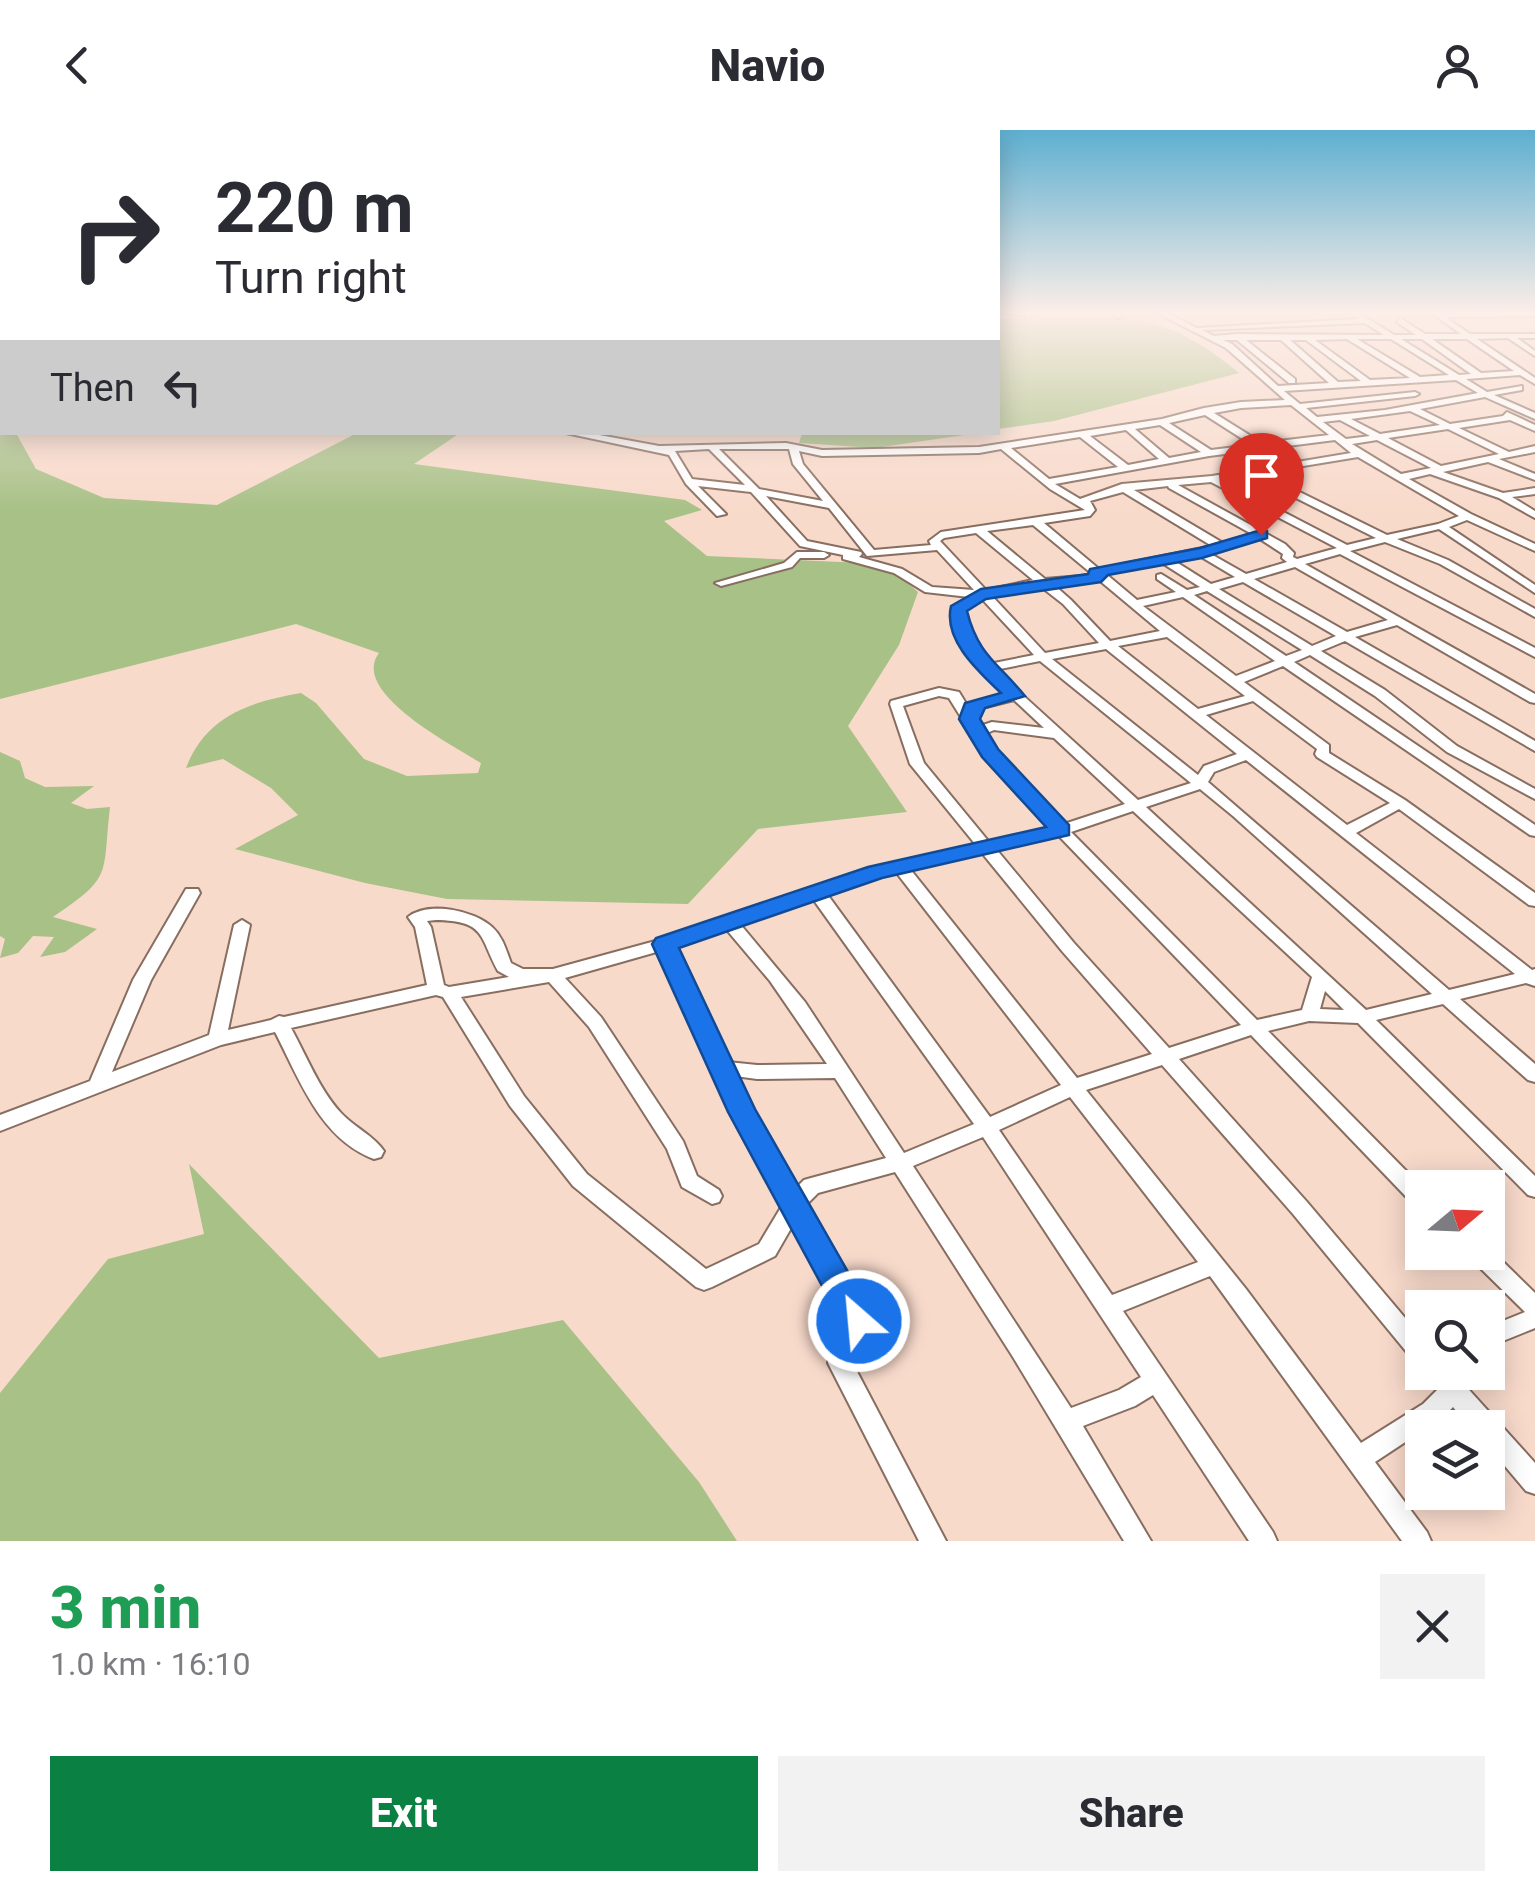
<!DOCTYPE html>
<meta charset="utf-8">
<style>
:root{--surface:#fff;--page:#f2f2f3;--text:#2b2b33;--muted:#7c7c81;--accent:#0b8043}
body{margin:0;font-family:Roboto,sans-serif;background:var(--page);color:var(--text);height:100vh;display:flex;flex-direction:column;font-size:38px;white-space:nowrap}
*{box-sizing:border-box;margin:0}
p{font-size:32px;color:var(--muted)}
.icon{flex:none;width:55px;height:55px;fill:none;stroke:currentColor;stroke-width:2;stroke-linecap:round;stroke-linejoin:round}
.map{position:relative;height:1411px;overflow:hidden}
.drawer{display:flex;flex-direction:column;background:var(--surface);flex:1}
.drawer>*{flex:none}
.hud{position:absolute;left:0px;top:0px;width:1000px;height:305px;box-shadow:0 5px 25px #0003;background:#fff;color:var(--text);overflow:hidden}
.needle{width:65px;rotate:71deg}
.controls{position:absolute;left:1405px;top:1040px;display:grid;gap:20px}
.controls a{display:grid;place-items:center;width:100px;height:100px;border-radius:0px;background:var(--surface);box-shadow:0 5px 25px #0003;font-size:50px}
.pin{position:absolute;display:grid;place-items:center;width:85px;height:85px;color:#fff;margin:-102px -42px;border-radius:50% 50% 50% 0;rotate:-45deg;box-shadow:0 0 10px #0007}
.pin .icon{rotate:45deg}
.me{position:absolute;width:110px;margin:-55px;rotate:333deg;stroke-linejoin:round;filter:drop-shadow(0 0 8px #0008)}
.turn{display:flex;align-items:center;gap:35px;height:210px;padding:0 50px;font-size:45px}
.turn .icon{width:130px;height:130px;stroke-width:2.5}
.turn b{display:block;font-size:70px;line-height:85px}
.then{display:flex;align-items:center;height:95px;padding:0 50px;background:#0003;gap:20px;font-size:38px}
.round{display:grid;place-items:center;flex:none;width:105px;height:105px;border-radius:0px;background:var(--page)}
.headline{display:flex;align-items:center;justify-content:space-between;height:170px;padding:0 50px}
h1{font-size:60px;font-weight:800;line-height:75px;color:#1e9e55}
.cta{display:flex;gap:20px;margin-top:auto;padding:20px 50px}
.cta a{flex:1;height:115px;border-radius:0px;background:var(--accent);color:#fff;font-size:40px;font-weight:800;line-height:115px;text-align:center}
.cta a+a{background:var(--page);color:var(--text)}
header{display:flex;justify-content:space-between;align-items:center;height:130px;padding:0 50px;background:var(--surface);font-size:45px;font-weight:800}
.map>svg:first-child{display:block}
</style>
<header><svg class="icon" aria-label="back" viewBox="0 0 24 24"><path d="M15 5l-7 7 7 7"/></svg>Navio<svg class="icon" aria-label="person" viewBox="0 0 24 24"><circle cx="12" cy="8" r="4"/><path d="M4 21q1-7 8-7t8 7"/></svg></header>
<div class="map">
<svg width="1535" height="1411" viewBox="0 0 1535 1411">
<rect width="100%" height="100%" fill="#f8dacb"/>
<!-- green -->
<g fill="#a8c187">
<path d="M0,182L2,302L16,303L36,339L104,368L217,375L357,303L457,305L414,334L685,370L702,380L664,391L707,426L886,434L918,462L899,515L848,596L907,682L758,699L688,774L447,769L365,753L235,719L298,685L271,658L223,629L186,638C206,586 249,572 301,563L316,573L364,629L407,646L478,643L481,633C454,616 349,562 379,523L296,494L0,569Z"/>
<path d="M1123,188C1172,194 1201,212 1239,243L1054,291L998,299V189Z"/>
<polygon points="802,303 802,302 978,303 875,318 799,313"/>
<path d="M0,622L20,631L25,648L45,657L94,656L71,673L87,679L110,677C102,746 114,746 53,787L97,799L65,822L40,827L54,807L33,806L18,823L0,828L5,809L0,806Z"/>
<polygon points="189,1034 379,1228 563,1190 699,1352 737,1411 0,1411 0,1263 108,1129 204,1104"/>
</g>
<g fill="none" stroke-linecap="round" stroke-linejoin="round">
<defs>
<g id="minor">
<polygon points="999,182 1033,182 1036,184 1032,186"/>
<polygon points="1113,182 1120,182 1123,186 1116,188"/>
<path d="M1155,182H1164L1197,198L1359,189L1349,182H1357L1394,205H1416L1397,192L1400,188L1425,204H1461L1430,182H1535V186L1445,187L1470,204H1535V208H1517L1535,221V226L1508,208L1477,209L1535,248V254L1520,245L1466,249L1487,262L1522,256V260L1494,265L1535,283V289L1485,267L1420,279L1450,294L1503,286L1507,282L1535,295V301L1510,290L1459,298L1509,322L1535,316V322L1499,329L1535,344V350L1488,332L1443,342L1503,363L1535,358V364L1512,367L1535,381V388L1499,368L1430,344L1409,349L1471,384L1535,414V421L1467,390L1449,397L1535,455V463L1439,399L1397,409L1448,430L1535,479V487L1440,434L1385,412L1350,421L1535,518V527L1340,424L1305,434L1535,564V573L1530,572L1397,495L1355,507L1535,611V621L1345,511L1321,521L1385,560L1457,616L1535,659V669L1447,622L1375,566L1310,525L1294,532L1535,695V706L1530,705L1283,536L1244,552L1329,615V623L1405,670L1535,763V776L1529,775L1399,679L1356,703L1532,840L1535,839V856L1526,853L1460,869L1535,934V952L1528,950L1443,874L1376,890L1535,1046V1067L1528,1065L1358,893L1309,891L1268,901L1423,1058L1422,1078L1415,1076L1251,905L1179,929L1307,1072L1422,1208V1235L1414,1231L1293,1084L1162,935L1086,960L1246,1159L1361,1313L1423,1274L1438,1259L1427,1242H1453L1535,1333V1364L1526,1361L1488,1316V1298H1470L1453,1277C1445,1285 1435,1297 1422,1298V1301L1375,1332L1427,1402L1431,1411H1402L1210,1146L1123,1181L1273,1402L1277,1411H1249L1153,1265L1135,1276L1083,1296L1151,1411H1124L1013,1227L895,1042L818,1063L806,1075L869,1186L852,1221V1232L946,1411H919L828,1233L830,1220L846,1186L794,1093L775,1126L712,1157L704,1160L696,1157L573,1056L510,976L443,867L436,865L291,898C307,927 319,959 341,983C354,997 374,1006 384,1021L381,1027L374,1029C320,1009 299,948 275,902L221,915L0,1001V985L90,951L133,850L186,759H198L200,763L151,850L112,942L209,905L234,795L242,790L250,795L228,900L271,890L279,886L284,887L427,855L415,797L408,787C428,771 474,780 492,797C503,807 506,820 511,833L523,839H553L659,810L870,739L976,715L910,634L890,574L891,571L939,558L959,562L967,575L1007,564L982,541L959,510L952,479L969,467L925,462L894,443L843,429V425L800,416L751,362L698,356L726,384L717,386L686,354L669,325L561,302H583L659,316L786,313L822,320L979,317L1162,289L1204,278L1241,272L1285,270L1226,218ZM1365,193L1384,205L1236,204L1214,206L1202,200ZM1347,209L1410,248L1370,250L1315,210ZM1357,209H1391L1449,245L1420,247ZM1401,209H1422L1471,244L1459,245ZM1432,209H1467L1514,241L1481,243ZM1223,210H1237L1289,253H1295V249L1246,210H1281L1329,253L1278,256L1232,214ZM1290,210H1306L1361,251L1338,252ZM1456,250L1478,263L1385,280L1317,287L1306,278L1415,266L1419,264L1415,262L1300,274L1284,261ZM1291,275L1329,305L1262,313L1214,283L1241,278ZM1410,281L1440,295L1380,304L1351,289ZM1205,285L1252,315L1211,320L1169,293ZM1340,290L1370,306L1346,309L1323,292ZM1160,295L1201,322L1169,328L1135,299ZM1448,299L1499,324L1441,336L1388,308ZM1126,300L1159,329L1128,335L1090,306ZM1080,307L1118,337L1049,349L1011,318ZM1335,310L1351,323L1212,346L1122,354L1080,369L1055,354L1209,326ZM1377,310L1431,338L1401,344L1352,314ZM709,319L745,355L692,349L675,321ZM719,319H789L793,334L823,371L759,359ZM1001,319L1050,359L1085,380L941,402L929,411L931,415L874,420L803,334L799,321L822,326L979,323ZM1358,327L1459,386L1438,394L1387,405L1261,343ZM1250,345L1376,408L1347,415L1222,350ZM1211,352L1337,418L1297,429L1293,427L1294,423L1285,414L1178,355ZM1168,356L1169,358L1252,404L1223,413L1134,360ZM1123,362L1212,416L1099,439L1044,393L1090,386L1095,380L1090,371ZM766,366L829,378L867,426L937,420L974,460L932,457L902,439L859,427L862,424L861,422L807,411ZM1033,395L1091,443L1092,445L1045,449L987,401ZM976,403L1033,450L986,460L940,411L944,408ZM1260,409L1283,424L1282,428L1287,432L1246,444L1209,423ZM1198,425L1235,447L1211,454L1173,430ZM1162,433L1200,457L1187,460L1161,444L1157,445V449L1176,462L1137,470L1106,444ZM1295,437L1388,490L1347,502L1254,449ZM1099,450L1160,501L1110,511L1071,470L1053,454ZM1243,452L1336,506L1312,516L1219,459ZM1040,456L1063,474L1099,513L1045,523L991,465ZM1207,461L1302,520L1286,526L1194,465ZM1183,467L1275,531L1236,546L1143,476ZM982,469L1034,525L989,534L971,510L964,480ZM1167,507L1245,566L1198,579L1118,516ZM1106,519L1237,624L1204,636L1198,645L1052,529ZM1040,531L1191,653L1138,670L995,540ZM939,566L949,568L985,626L1051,698L989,712L924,633L903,576ZM1014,570L1044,598L992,592L980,596L976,590L978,579ZM1253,571L1317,619L1315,624L1317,627L1390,673L1347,695L1206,585ZM994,600L1054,608L1125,674L1064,694L995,621L985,604ZM1246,630L1515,844L1449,860L1208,652L1214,642ZM1200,659L1233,686L1432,864L1366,880L1146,677ZM1133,681L1312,847L1302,880L1257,890L1071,702ZM1058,705L1241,895L1169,918L1074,813L996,719ZM982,723L1062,821L1152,924L1077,948L910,739ZM896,742L1061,955L990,987L827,764ZM813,769L974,994L904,1023L805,872L740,794ZM436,790C486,791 479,806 498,841L509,847L449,857L444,855L431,797L427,791ZM726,799L770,851L827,934L757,935L728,932L675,817ZM660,821L732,982L783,1074L759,1114L706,1139L587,1044L524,966L461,867L549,852L589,897L667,1019L682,1057L712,1074L719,1072L722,1066L719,1060L697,1046L683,1011L601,887L565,848ZM1325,861L1344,880L1320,879ZM735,946L757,949L835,948L886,1028L811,1048L804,1050L796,1058L751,980ZM1070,967L1198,1132L1112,1165L999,1000ZM983,1007L1141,1247L1119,1260L1071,1278L913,1036Z"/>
<polygon points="0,272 2,273 2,277 0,278"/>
<polygon points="797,422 824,422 829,425 824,428 800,428 792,437 721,456 715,453 784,433"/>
<polygon points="1488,1117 1535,1163 1535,1198 1488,1217 1488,1197 1525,1182 1470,1128 1468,1122 1488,1122"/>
</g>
</defs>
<!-- minor casing -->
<use href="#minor" stroke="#886e60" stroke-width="4"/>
<!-- minor -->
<use href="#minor" fill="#fff" fill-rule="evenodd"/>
</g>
<!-- sky -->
<linearGradient id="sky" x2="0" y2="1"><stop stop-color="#5dafd0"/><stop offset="0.48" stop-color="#fceee8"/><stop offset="1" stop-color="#fceee8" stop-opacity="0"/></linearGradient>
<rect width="1535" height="380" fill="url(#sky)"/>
<!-- route -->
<path fill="#1a73e8" stroke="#114b97" stroke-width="2.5" d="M1261,400L1267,401V408L1202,428L1108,445L1101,452L986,469L967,481C978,525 998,533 1025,566L985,578L980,589L998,619L1069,695V705L882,748L679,818L755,979L876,1191L871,1202L859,1206L847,1202L728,982L652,814L656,808L868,737L1046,697L982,627L959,589L965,573L1001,563C978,541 943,510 951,476L981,459L1088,444L1090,439L1200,418Z"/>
</svg>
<div class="controls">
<a><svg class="needle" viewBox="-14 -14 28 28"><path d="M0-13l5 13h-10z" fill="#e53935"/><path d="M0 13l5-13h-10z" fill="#7c7c81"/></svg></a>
<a><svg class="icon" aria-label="search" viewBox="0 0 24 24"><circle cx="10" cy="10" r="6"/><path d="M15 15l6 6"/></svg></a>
<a><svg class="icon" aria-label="layers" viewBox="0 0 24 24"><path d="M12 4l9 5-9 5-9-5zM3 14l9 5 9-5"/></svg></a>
</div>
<div class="pin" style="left:1261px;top:405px;background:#d93025"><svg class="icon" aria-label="arrive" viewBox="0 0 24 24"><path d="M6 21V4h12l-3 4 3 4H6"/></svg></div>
<svg class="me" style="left:859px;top:1191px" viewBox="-20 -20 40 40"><circle r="17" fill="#1a73e8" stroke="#fff" stroke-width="3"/><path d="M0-11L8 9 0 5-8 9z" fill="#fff"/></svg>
<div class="hud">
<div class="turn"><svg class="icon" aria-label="right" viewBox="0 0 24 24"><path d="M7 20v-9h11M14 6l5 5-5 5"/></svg><div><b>220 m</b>Turn right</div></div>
<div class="then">Then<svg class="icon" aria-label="left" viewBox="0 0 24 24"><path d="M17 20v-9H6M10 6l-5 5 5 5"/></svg></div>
</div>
</div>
<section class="drawer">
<div class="headline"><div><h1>3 min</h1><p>1.0 km · 16:10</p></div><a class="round"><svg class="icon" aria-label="close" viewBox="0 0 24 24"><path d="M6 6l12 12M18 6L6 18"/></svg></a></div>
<div class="cta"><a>Exit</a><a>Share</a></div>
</section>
